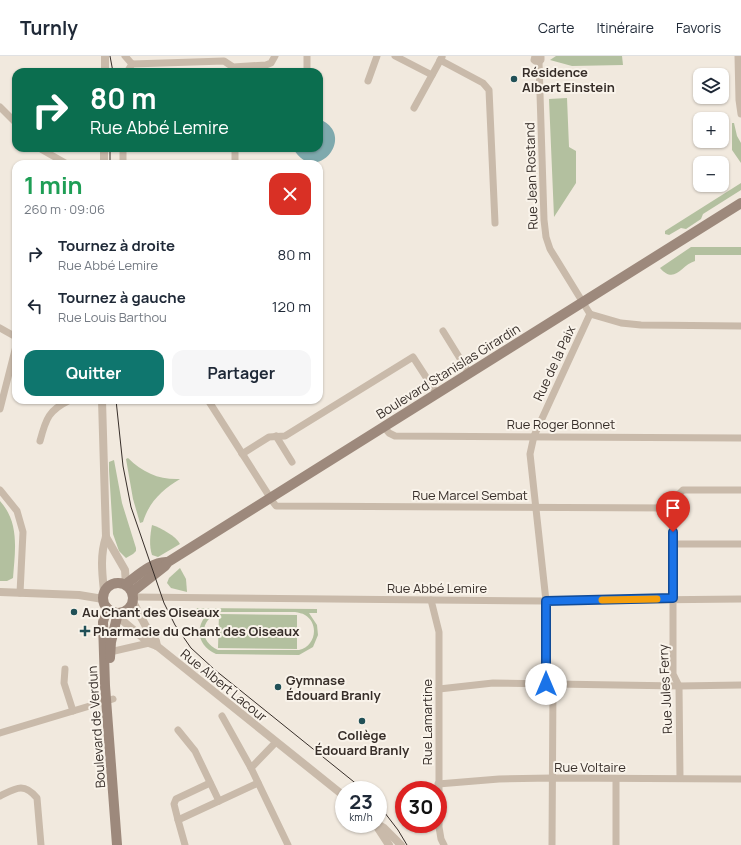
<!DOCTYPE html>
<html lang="fr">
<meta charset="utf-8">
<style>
:root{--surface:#fff;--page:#f6f6f7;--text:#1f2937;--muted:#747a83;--line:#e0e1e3;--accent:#0f766e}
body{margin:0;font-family:Manrope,sans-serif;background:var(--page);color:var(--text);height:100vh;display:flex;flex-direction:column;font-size:15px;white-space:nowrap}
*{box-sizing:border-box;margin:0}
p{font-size:13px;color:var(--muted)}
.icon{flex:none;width:22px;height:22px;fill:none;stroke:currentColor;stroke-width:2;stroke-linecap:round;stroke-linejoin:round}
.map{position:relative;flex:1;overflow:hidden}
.panel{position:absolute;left:12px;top:104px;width:311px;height:244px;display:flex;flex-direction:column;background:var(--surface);border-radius:12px;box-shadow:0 1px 3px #0004}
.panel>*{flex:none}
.top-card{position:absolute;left:12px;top:12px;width:311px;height:84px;border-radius:12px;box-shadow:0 1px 3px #0004;background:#0b6e4f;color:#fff;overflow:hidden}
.tools{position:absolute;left:693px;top:12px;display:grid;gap:8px}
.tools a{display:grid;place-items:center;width:36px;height:36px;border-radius:8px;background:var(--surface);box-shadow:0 1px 3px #0004;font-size:20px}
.speed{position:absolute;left:335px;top:725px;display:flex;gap:8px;font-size:20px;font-weight:700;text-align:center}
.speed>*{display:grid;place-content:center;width:52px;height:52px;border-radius:50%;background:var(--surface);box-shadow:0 1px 3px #0004;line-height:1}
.speed small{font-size:10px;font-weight:400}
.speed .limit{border:6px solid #d22;background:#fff;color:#111}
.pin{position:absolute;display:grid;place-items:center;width:34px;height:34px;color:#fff;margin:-41px -17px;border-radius:50% 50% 50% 0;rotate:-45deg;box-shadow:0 0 4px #0007}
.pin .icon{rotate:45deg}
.me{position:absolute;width:44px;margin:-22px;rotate:0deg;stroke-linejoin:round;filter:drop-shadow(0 0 3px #0008)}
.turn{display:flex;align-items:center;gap:14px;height:84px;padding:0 12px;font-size:18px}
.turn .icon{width:52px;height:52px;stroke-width:2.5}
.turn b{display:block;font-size:28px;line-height:34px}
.round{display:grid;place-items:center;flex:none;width:42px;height:42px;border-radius:12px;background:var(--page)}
.summary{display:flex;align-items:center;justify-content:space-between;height:68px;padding:0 12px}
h1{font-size:24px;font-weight:700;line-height:30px;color:#1e9e55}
.button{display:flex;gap:8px;margin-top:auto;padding:8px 12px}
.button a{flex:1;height:46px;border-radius:12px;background:var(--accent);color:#fff;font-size:16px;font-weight:700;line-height:46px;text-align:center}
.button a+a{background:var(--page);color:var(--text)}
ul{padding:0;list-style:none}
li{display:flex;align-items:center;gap:12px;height:52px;padding:0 12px}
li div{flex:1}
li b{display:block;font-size:15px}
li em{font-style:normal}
header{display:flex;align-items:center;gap:24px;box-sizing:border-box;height:56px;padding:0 20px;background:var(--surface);border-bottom:1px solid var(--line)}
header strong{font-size:19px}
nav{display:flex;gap:22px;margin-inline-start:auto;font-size:14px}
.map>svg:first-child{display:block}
</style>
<header>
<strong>Turnly</strong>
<nav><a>Carte</a><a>Itinéraire</a><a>Favoris</a></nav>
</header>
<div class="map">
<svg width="741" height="789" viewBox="0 0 741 789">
<rect width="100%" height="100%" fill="#f1e9de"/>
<!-- green -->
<g fill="#b3c09f" fill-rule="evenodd">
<polygon points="556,0 622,0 623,9 572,10 550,4"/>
<polygon points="567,42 569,91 576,95 576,127 554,161 549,43"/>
<polygon points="732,67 734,67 737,80 741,87 741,107 732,94"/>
<polygon points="741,127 741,134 703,158 701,163 686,173 681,172 669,179 665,178 665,175"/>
<path d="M691,191H741V199H695V205C681,209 675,229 660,212Z"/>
<path d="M128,402C143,417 160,424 180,423C162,434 149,446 143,466L140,467L133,443L126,403Z"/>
<polygon points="114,404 122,447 136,492 136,495 133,498 126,502 119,495 113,478 109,414 109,406"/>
<path d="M0,445C20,467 15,495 13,522L7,525H0Z"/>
<path d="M152,469C161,472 176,480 180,488L158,501L152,499C149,490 150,479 152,469Z"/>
<polygon points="180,512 186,523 187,536 171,532 167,527 169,522"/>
<path d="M197,552L317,553V557H309L317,569L318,579L313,591L299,599L216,598C197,589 194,571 209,556L196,557ZM220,556H295C299,557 302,557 305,559C320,568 315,591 299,594H218C198,585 200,563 220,556Z"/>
<polygon points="219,558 297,559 297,593 218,592"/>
</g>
<!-- water -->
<path fill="#7ea9ad" d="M319,63C359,79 315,132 293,92H319Z"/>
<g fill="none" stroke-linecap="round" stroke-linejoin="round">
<!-- minor -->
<g stroke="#c9baaa" stroke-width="7">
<polyline points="125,0 132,8"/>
<polyline points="395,0 432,19"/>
<polyline points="535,0 534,4 537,6 541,4 541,1"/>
<polyline points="738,0 739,44 741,58"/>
<polyline points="440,4 483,27 489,34 495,167"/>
<polyline points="539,6 544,164 546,181 550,193 590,258"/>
<polyline points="132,8 224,5 233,11 266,9 271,7 275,0"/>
<polyline points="127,16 132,8"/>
<polyline points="307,16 307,0"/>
<polyline points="368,25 377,0"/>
<polyline points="0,51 16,67"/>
<polyline points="414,52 442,1"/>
<polyline points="39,92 67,108"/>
<polyline points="123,108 123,92"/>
<polyline points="233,108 235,106 235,92"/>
<polyline points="590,258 621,267 641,269 741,270"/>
<polyline points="0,272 16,281"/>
<polyline points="443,275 469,317"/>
<polyline points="208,344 273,446 276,450 673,452"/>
<polyline points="0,353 16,290"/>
<polyline points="384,371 389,377 395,380 741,382"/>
<polyline points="276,380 292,406"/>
<path d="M40,385C46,362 49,354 70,344"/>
<polyline points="242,398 269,381 285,380 413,301 437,338"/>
<polyline points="0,434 17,455 23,476 20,537"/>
<polyline points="673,488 741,488"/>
<polyline points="134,541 546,545 741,543"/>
<polyline points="431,544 439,576 439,771 441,783 444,789"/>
<polyline points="110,596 149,587"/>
<polyline points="65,613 64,627 73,655"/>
<polyline points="546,628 546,545 530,398 534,380 590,258"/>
<polyline points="439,633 493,627 679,630 741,629"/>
<polyline points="222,660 251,712 276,686"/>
<polyline points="178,674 195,695 219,745"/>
<polyline points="0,677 113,643"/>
<polyline points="251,712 288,789"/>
<polyline points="680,722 679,630 673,618 673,444 683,434 741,434"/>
<polyline points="616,724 616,789"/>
<polyline points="438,728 499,723 552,722 741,723"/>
<path d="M0,740C16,732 24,726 37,742L41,789"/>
<polyline points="178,764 174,748 176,743 210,727"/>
<polyline points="185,789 178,764 258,727"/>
<polyline points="552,789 553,628"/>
</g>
<!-- tertiary -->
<g stroke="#c9baaa" stroke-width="8">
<polyline points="105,16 105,0"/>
<polyline points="104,108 104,92"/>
<path d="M102,344L106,481C100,499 102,516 104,535"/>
<polyline points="106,481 125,514 126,528"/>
<polyline points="0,536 79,539 103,543"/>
<polyline points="133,546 150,578 156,585 157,590"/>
<polyline points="119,557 123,565 149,587 157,590 344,740"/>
<polyline points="377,768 384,772 401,789"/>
<polyline points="376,769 389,789"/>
</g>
<!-- secondary -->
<g stroke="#9d897c" stroke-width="10">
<circle cx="118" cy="542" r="15"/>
<path d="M126,528C137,520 152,506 166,506"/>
<polyline points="132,536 165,510 168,506 741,147"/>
<polyline points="107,552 103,566 105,630 117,789"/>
<polyline points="110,602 111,586 118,557"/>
</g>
<!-- tram -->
<g stroke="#372e29" stroke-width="1">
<polyline points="110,0 113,16"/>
<polyline points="110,108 110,92"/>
<polyline points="116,344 123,410 131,451 164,547 175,569 191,592 215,614 364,734"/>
<polyline points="378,748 398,774 407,789"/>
</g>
</g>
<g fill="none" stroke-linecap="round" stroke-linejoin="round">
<defs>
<polyline id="route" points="546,628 546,545 673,542 673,476"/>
</defs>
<!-- route casing -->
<use href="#route" stroke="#114b97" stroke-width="10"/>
<!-- route -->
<use href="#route" stroke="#1a73e8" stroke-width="7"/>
<!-- slow -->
<polyline stroke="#f59e0b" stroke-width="7" points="602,544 657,543"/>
</g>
<!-- markers -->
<g fill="#215057" stroke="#f9f3ea" stroke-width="1.5">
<circle cx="514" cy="23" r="4"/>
<circle cx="74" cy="556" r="4"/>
<path d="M83 569h4v4h4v4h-4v4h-4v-4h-4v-4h4z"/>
<circle cx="278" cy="631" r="4"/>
<circle cx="362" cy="665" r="4"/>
</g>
<g text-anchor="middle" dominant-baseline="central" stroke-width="4" stroke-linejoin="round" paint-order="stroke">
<!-- poi labels -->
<g font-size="13" font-weight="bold" fill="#372e29" stroke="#f9f3ea" text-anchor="start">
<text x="522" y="16">Résidence<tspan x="522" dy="15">Albert Einstein</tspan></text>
<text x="82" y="556">Au Chant des Oiseaux</text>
<text x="93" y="575">Pharmacie du Chant des Oiseaux</text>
<text x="286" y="624">Gymnase<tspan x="286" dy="15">Édouard Branly</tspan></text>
<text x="362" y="679" text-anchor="middle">Collège<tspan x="362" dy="15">Édouard Branly</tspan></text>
</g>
<!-- street labels -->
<g font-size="13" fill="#372e29" stroke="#f9f3ea">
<text transform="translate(531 120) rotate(-92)">Rue Jean Rostand</text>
<text transform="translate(554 307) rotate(-65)">Rue de la Paix</text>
<text transform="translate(448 315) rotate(-32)">Boulevard Stanislas Girardin</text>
<text x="561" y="368">Rue Roger Bonnet</text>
<text x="470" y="439">Rue Marcel Sembat</text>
<text x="437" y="532">Rue Abbé Lemire</text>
<text transform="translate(224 629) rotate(39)">Rue Albert Lacour</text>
<text transform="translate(665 633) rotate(-93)">Rue Jules Ferry</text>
<text transform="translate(427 666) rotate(-90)">Rue Lamartine</text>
<text transform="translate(96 671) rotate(-94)">Boulevard de Verdun</text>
<text x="590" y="711">Rue Voltaire</text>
</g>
</g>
</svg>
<div class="tools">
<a><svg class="icon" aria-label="layers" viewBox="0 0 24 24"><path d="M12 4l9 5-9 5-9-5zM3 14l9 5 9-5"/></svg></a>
<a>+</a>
<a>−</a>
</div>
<div class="speed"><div>23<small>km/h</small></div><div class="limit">30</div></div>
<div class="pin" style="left:673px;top:476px;background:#d93025"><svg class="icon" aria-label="arrive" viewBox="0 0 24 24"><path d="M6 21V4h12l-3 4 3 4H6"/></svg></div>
<svg class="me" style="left:546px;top:628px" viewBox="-20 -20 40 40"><circle r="19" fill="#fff"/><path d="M0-13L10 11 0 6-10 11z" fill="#1a73e8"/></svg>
<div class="top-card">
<div class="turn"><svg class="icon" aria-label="right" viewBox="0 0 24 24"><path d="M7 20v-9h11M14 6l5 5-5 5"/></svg><div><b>80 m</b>Rue Abbé Lemire</div></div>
</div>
<section class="panel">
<div class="summary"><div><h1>1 min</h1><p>260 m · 09:06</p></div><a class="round" style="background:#d93025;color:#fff"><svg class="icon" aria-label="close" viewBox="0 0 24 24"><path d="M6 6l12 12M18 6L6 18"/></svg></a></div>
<ul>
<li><svg class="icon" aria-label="right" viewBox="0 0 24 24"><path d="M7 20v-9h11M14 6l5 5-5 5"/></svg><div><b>Tournez à droite</b><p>Rue Abbé Lemire</p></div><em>80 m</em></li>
<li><svg class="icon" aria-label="left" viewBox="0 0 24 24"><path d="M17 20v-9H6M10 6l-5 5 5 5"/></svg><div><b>Tournez à gauche</b><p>Rue Louis Barthou</p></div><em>120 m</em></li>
</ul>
<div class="button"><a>Quitter</a><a>Partager</a></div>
</section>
</div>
